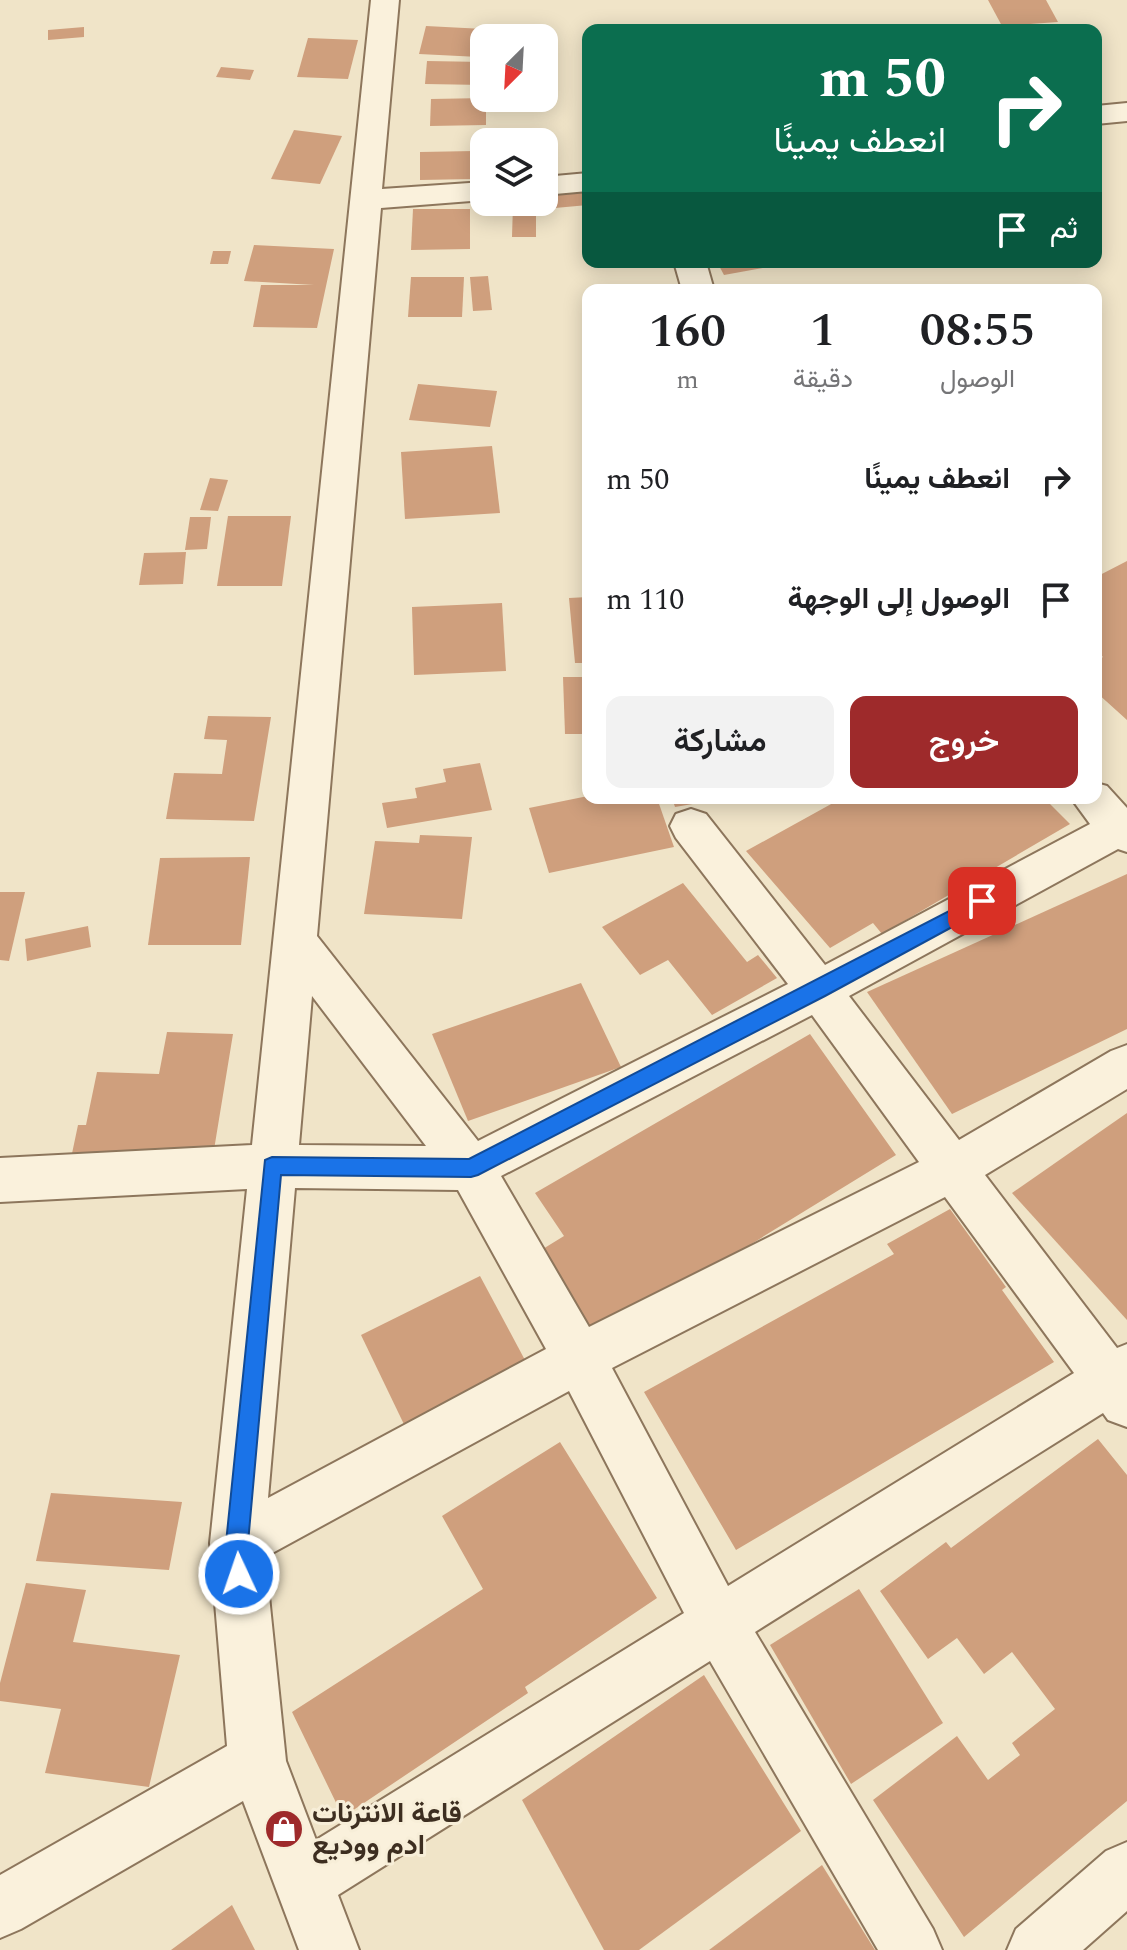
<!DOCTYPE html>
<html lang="ar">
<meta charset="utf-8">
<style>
:root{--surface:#fff;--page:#f2f2f2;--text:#202124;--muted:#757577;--accent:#9e2a2b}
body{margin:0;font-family:Spectral,Vazirmatn,serif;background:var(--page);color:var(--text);direction:rtl;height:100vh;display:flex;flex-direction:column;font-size:30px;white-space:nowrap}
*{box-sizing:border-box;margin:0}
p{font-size:26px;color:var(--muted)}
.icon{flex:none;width:44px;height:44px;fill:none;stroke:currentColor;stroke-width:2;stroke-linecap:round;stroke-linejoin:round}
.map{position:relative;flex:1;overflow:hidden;direction:ltr}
.side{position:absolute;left:582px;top:284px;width:520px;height:520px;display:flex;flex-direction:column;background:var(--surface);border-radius:16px;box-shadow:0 4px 20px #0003;direction:rtl}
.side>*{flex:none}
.guide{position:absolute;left:582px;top:24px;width:520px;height:244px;border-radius:16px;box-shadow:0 4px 20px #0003;direction:rtl;background:#0b6e4f;color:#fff;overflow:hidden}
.needle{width:52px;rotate:204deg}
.tools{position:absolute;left:470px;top:24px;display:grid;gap:16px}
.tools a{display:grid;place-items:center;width:88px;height:88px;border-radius:16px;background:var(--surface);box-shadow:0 4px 20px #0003;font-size:40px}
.pin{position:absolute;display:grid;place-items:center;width:68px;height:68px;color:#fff;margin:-34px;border-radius:16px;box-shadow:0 4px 12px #0006}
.me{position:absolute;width:88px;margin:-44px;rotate:357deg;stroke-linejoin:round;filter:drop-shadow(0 0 6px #0008)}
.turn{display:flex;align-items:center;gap:28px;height:168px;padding:0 24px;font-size:36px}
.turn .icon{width:104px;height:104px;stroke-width:2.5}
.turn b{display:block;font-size:56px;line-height:68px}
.then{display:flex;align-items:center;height:76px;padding:0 24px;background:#0003;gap:16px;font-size:30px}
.eta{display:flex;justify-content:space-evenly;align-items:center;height:136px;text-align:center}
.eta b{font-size:48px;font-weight:600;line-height:56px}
.button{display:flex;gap:16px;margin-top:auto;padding:16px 24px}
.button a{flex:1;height:92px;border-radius:16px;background:var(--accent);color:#fff;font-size:32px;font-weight:600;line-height:92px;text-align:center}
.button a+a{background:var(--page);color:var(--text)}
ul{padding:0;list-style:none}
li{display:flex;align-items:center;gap:24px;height:120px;padding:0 24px}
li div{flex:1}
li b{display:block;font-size:30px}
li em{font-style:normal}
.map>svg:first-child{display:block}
</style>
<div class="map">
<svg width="1127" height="1950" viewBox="0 0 1127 1950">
<rect width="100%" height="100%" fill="#f0e4c8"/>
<!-- building -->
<g fill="#cf9f7d">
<polygon points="988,0 1046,0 1058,22 1002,26"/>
<polygon points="426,26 484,29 479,57 419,54"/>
<polygon points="84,27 84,37 48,40 48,30"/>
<polygon points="308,38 358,40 348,79 297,77"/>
<polygon points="427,61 484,62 484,85 425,84"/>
<polygon points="221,67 254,70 250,80 216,77"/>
<polygon points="486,98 486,125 430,126 431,99"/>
<polygon points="294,130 342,136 320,184 271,179"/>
<polygon points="474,151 474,179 420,180 420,152"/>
<polygon points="588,188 588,205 555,208 551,192"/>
<polygon points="513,204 536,204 536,237 512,237"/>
<polygon points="413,209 470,209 470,249 411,250"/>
<polygon points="254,245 334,249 317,328 253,327 261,285 314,285 244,281"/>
<polygon points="213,251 231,251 228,264 210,264"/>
<polygon points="717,262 785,262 785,264 724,275"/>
<polygon points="488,276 492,310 473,311 470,277"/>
<polygon points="411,277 464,277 462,317 408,317"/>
<polygon points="418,384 497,391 490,427 409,420"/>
<polygon points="492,446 500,513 405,519 401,452"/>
<polygon points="210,478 228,480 218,511 200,510"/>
<polygon points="228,516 291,516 282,586 217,586"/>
<polygon points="190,517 211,517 207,549 185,550"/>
<polygon points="186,552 183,584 139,585 144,553"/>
<polygon points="1127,561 1127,720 1096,692 1096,661 1103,657 1096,650 1096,577"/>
<polygon points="588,597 588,663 575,663 569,598"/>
<polygon points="502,603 506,671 414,675 412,607"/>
<polygon points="563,677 588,677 588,734 565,734"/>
<polygon points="208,716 271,717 254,821 166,819 174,773 222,774 227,740 204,739"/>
<polygon points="480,763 492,810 387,828 382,803 417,798 415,788 446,782 443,769"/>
<polygon points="588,796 657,798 674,847 549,873 529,808"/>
<polygon points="672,798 716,798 716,800 675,807"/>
<polygon points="842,798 1044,798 1070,824 882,934 873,923 830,948 746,851"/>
<polygon points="420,835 472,837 462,919 364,914 375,841 419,843"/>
<polygon points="250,857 241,945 148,945 160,858"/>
<polygon points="1127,874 1127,1029 952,1114 867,992"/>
<polygon points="683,883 747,962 758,955 777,978 712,1015 668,960 640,975 602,927"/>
<polygon points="0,892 25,892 9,961 0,960"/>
<polygon points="88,926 91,947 27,961 25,939"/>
<polygon points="581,983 621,1067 468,1121 432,1034"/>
<polygon points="167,1032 233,1034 211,1168 70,1163 78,1125 86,1125 97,1072 159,1074"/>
<polygon points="810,1034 896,1155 595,1340 538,1252 564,1236 535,1193"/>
<polygon points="1127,1113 1127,1320 1012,1193"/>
<polygon points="950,1209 1006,1287 1002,1290 1054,1362 736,1550 644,1392 894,1254 887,1244"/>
<polygon points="480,1276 534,1377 412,1441 361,1335"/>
<polygon points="1098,1439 1127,1475 1127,1801 964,1937 873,1800 957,1736 988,1780 1020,1755 1012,1743 1055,1709 1012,1652 984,1674 957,1638 928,1659 880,1591 946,1542 951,1548"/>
<polygon points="560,1442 657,1598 525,1687 528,1693 343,1817 292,1712 483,1589 442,1516"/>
<polygon points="51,1493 182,1502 169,1570 36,1561"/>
<polygon points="26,1583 86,1590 73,1642 180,1655 149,1787 45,1773 61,1709 0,1701 0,1683"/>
<polygon points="859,1589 943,1723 851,1784 770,1645"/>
<polygon points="704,1675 801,1831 639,1950 604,1950 522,1800"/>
<polygon points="822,1865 875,1950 709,1950"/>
<polygon points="232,1905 255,1950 171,1950"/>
</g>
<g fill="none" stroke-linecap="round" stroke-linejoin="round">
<defs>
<g id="street">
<path d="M371,0H399L382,189L484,182V200L381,208L317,936L478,1141L788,984L676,838L670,826L676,814L691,809L706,814L825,965L1090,824L1071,798H1096V783L1107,786L1127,808V852L1118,849L849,996L959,1140L1111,1051L1127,1045V1089L985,1175L1117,1348L1127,1344V1427L1108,1420L1103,1413L755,1632L933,1929L942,1950H878L710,1661L338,1895L359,1950H299L243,1801L21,1929L0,1938V1875L227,1746L210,1543L247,1189L0,1202V1158L252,1145ZM312,996L426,1146L299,1145ZM812,1015L919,1162L589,1327L501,1176ZM295,1188L458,1190L546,1349L268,1498ZM945,1197L1074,1373L728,1586L612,1368ZM569,1391L684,1613L316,1840L286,1761L265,1557Z"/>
<polygon points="1127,103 1127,121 1096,124 1096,106"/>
<polygon points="588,173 588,191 544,195 544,177"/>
<polygon points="674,262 706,262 714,290 682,290"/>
<polygon points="1127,1842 1127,1911 1083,1950 1007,1950 1016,1929 1106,1851"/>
</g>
</defs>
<!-- street casing -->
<use href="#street" stroke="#8d765c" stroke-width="4"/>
<!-- street -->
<use href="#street" fill="#faf1dc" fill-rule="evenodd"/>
</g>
<!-- route -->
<polygon fill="#1a73e8" stroke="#114b97" stroke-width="2" points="982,894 989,896 991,901 989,907 825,996 478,1175 471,1177 281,1175 248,1543 251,1574 247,1582 239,1585 231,1582 226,1543 265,1160 272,1157 469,1159"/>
<!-- icons -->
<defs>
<symbol id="shop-disc" viewBox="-11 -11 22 22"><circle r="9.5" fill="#9e2a2b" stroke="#f7eed8"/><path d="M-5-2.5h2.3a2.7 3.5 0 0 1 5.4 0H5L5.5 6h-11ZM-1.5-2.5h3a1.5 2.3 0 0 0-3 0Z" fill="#fff"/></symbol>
</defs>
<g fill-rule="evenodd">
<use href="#shop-disc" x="262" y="1807" width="44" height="44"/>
</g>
<g text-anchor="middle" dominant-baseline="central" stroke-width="6" stroke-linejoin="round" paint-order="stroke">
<!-- near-poi labels -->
<g font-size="28" font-weight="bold" fill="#3d2e20" stroke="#f7eed8" text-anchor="start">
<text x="312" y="1813">قاعة الانترنات<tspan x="312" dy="32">ادم ووديع</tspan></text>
</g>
</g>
</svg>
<div class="tools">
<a><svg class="needle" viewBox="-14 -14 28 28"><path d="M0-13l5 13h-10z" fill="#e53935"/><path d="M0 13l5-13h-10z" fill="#757577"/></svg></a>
<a><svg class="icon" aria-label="layers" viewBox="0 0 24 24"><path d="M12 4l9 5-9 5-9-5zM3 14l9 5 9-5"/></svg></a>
</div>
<div class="pin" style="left:982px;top:901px;background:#d93025"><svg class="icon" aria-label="arrive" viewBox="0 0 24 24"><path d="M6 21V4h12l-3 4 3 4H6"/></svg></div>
<svg class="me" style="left:239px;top:1574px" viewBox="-20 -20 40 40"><circle r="17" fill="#1a73e8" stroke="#fff" stroke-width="3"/><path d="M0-11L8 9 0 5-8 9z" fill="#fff"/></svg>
<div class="guide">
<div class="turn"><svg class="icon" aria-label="right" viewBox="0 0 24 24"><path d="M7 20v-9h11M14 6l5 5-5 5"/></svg><div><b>50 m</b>انعطف يمينًا</div></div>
<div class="then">ثم<svg class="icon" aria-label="arrive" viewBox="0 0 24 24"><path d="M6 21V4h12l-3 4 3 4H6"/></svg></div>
</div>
<section class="side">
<div class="eta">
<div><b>08:55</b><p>الوصول</p></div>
<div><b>1</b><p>دقيقة</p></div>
<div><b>160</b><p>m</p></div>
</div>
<ul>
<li><svg class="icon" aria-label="right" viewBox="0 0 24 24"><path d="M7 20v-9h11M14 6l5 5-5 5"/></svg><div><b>انعطف يمينًا</b></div><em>50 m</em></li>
<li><svg class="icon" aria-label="arrive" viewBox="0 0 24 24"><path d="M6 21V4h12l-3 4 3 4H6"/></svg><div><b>الوصول إلى الوجهة</b></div><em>110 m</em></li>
</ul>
<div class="button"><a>خروج</a><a>مشاركة</a></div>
</section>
</div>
